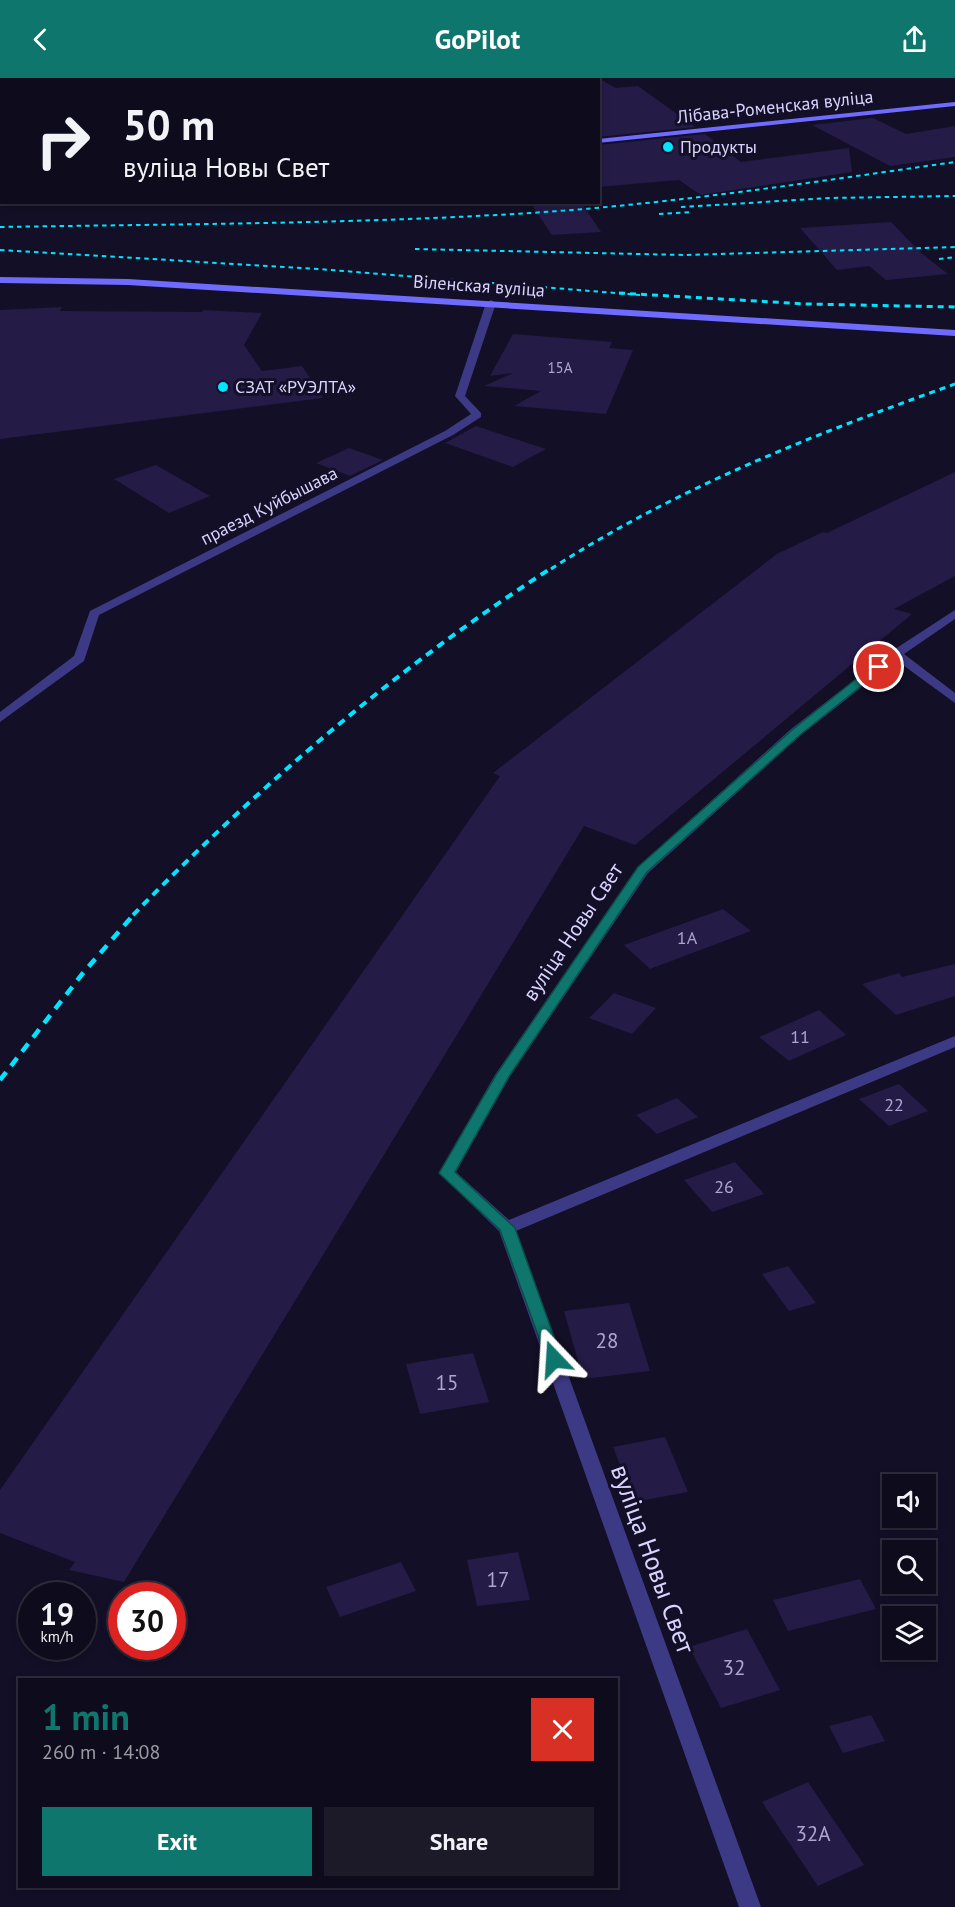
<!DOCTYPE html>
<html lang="en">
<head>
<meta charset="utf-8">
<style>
  body { margin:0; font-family:"PT Sans",sans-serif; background:#1c1929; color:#f1f3f6; height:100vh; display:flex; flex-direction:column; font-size:22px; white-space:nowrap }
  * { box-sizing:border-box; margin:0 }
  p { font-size:20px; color:#9b9ba3 }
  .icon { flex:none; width:33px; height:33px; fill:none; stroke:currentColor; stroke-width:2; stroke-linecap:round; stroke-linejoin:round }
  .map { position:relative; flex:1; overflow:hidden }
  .sheet { position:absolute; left:18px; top:1600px; width:600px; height:210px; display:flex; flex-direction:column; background:#0e0b1c; border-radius:0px; box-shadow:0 3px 9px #0003,0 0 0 2px #2e2b3b }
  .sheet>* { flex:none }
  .top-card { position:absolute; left:0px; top:0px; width:600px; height:126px; box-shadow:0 3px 9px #0003,0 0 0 2px #2e2b3b; background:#0e0b1c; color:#f1f3f6; overflow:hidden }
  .tools { position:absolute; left:882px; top:1396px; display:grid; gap:12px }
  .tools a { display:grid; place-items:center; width:54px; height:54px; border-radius:0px; background:#0e0b1c; box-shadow:0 3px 9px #0003,0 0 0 2px #2e2b3b; font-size:30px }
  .speed { position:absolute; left:18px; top:1504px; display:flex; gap:12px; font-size:30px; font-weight:700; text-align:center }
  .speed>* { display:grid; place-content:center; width:78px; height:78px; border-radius:50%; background:#0e0b1c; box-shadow:0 3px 9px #0003,0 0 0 2px #2e2b3b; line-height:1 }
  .speed small { font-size:15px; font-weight:400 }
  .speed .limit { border:9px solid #d22; background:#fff; color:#111 }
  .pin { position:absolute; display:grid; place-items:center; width:51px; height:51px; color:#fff; margin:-26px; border:3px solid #fff; border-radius:50%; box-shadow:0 2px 6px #0007 }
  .me { position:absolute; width:66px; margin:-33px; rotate:340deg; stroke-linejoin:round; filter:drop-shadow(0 0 4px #0008) }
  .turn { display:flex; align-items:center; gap:21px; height:126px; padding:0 24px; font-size:27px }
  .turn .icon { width:78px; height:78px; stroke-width:2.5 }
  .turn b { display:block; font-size:42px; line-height:51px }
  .round { display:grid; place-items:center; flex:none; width:63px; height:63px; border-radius:0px; background:#1c1929 }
  .summary { display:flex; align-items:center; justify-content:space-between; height:102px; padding:0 24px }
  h1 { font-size:36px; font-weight:600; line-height:45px; color:#0f766e }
  .action { display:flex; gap:12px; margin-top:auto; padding:12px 24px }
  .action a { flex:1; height:69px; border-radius:0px; background:#0f766e; color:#fff; font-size:24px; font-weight:600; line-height:69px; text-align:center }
  .action a+a { background:#1c1929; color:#f1f3f6 }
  header { display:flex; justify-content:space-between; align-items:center; height:78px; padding:0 24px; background:#0f766e; color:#fff; font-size:27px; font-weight:600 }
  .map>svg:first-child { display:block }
</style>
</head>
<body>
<header><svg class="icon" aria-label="back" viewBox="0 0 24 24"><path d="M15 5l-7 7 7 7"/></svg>GoPilot<svg class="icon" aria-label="share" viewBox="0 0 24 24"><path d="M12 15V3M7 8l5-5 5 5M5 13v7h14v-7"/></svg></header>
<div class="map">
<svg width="955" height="1829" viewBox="0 0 955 1829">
  <rect width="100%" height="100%" fill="#130f26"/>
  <!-- building -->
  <path fill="#241b47" d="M598,0L616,10L638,8L695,49L598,59Z
    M873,40L906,56L955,48V79L890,88L812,47Z
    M705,56L741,84L849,70L852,94L701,117L679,102L598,109V67Z
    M530,124H581L601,154L552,157Z
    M891,144L921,175L948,196L886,202L869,188L837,192L800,150Z
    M62,229L60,233L202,234L204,232L262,235L244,267L262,293L302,288L323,320L0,361V232Z
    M513,256L612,264L609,270L633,272L606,336L514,328L541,313L484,308L513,295L490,298Z
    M476,348L546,371L513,389L445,365Z
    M349,370L383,382L350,398L316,385Z
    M156,387L210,418L169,435L114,401Z
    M955,394V498L894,531L912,536L635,767L584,748L124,1504L69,1492L75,1484L0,1455V1412L500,698L493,695L777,476L823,454L827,455Z
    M723,831L751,853L650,891L624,867Z
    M955,886V918L896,937L862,906L899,895L902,899Z
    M614,915L656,930L632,956L589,940Z
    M819,932L846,957L789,983L759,959Z
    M899,1006L928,1033L889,1048L859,1021Z
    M677,1020L698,1039L657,1056L636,1037Z
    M735,1084L764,1116L712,1134L684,1102Z
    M788,1188L816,1225L789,1233L762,1196Z
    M629,1225L650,1293L583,1301L564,1233Z
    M473,1275L489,1324L420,1336L406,1286Z
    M665,1359L688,1414L635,1424L613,1369Z
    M518,1474L530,1522L477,1528L467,1482Z
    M401,1484L416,1513L340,1539L326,1509Z
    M860,1501L876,1531L788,1553L773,1522Z
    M747,1551L780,1612L721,1630L689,1569Z
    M871,1637L885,1663L843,1675L829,1648Z
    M808,1704L864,1787L818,1808L762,1724Z"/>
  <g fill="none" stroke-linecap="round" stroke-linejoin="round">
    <!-- street -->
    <path fill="#3d3a85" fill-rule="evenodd" d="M118,0H128L117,2Z
      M183,0L197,2H185Z
      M246,0H256L245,2Z
      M491,222L496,225L465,318L481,335V339L453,357L99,537L84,583L0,644V634L74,578L90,533L445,353L471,336L455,318L486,225Z
      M955,532V541L904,576L955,615V625L896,582L801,657L648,795L510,998L456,1094L509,1142L955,958V969L516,1153L761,1829H739L499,1153L439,1095L495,997L638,789L791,651L892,573Z"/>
    <!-- secondary -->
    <path fill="#6f6bff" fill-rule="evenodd" d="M955,24V28L598,65V61Z
      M0,113H2V117H0Z
      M0,199L128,201L955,252V258L128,207L0,205Z"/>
    <!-- primary -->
    <path fill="#c25bff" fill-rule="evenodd" d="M45,0H55L43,2Z
      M67,0H78L65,2Z
      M217,0H225V2H217Z
      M240,0H248L240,2Z
      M0,12H2L0,17Z
      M0,102H2V106H0Z"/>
    <!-- rail-far3 -->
    <path stroke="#00e5ff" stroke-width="2" stroke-dasharray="4.5 4" stroke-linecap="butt" d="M681,129L830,120L955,118
      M659,136L692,134
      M0,149C177,146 353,146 530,135C672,126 813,104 955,84
      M415,171L685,177L955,169
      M0,172L319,191L640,217
      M939,181L955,179"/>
    <!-- rail-far2 -->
    <path stroke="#00e5ff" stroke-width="3" stroke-dasharray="6 5" stroke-linecap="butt" d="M619,215L807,226L955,229
      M551,491C676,410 815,356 955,306"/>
    <!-- rail-far1 -->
    <path stroke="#00e5ff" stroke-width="4" stroke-dasharray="8 6" stroke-linecap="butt" d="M133,837C261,706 399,588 553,489"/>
    <!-- rail -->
    <path stroke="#00e5ff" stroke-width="4.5" stroke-dasharray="10 8" stroke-linecap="butt" d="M0,1002L83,895L135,835"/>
  </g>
  <!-- route -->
  <path fill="#0f766e" stroke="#0a4d48" stroke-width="1.5" d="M875,586L885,589L800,657L647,794L510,997L455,1094L515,1150L562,1281L554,1287L548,1285L500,1152L439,1095L496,997L638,789L792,652Z"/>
  <!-- markers -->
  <g fill="#00e5ff" stroke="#130f26" stroke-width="2">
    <circle cx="668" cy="69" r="6"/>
    <circle cx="223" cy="309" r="6"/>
  </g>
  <g text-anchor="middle" stroke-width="6" stroke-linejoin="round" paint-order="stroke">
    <!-- far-number labels -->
    <g font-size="15" fill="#aca6d1">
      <text x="560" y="295">15А</text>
    </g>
    <!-- far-street labels -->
    <g font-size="18" fill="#d9d4ff" stroke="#130f26">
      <text transform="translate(775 29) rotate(-6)" y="6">Лібава-Роменская вуліца</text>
      <text transform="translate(479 208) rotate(4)" y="6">Віленская вуліца</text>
      <text transform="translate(269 428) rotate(-27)" y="6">праезд Куйбышава</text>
    </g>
    <!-- far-poi labels -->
    <g font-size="18" fill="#d9d4ff" stroke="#130f26" text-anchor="start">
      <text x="680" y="75">Продукты</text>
      <text x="235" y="315">СЗАТ «РУЭЛТА»</text>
    </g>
    <!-- number labels -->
    <g font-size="18" fill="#aca6d1">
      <text x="687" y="866">1А</text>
      <text x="800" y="965">11</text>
      <text x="894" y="1033">22</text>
      <text x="724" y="1115">26</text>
    </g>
    <!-- street labels -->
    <g font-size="21" fill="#d9d4ff" stroke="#130f26">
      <text transform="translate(573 854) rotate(-56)" y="7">вуліца Новы Свет</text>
    </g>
    <!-- near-number labels -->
    <g font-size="21" fill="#aca6d1">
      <text x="607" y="1270">28</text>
      <text x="447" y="1312">15</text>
      <text x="498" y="1509">17</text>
      <text x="734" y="1597">32</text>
      <text x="813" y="1763">32А</text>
    </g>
    <!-- near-street labels -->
    <g font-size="26" fill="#d9d4ff" stroke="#130f26">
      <text transform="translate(653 1481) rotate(70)" y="9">вуліца Новы Свет</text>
    </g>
  </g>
</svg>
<div class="tools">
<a><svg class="icon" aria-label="sound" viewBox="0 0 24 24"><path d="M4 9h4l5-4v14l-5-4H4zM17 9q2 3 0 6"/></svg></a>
<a><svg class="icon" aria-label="search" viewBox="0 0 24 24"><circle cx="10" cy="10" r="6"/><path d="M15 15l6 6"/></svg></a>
<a><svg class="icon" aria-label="layers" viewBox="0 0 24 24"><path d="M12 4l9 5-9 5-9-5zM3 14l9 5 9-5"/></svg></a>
</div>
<div class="speed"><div>19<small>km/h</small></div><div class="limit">30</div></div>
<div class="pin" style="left:879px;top:589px;background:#d93025"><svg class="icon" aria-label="arrive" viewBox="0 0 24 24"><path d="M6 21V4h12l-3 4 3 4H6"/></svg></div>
<svg class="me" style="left:554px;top:1281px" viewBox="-20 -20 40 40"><path d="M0-17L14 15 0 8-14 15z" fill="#0f766e" stroke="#fff" stroke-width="4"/></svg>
<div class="top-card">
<div class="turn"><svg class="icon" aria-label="right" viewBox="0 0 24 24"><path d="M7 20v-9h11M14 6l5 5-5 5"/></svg><div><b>50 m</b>вуліца Новы Свет</div></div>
</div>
<section class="sheet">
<div class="summary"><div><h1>1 min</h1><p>260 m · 14:08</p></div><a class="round" style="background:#d93025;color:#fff"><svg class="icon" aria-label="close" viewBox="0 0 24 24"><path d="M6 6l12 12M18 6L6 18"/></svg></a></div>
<div class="action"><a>Exit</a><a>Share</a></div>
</section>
</div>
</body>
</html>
